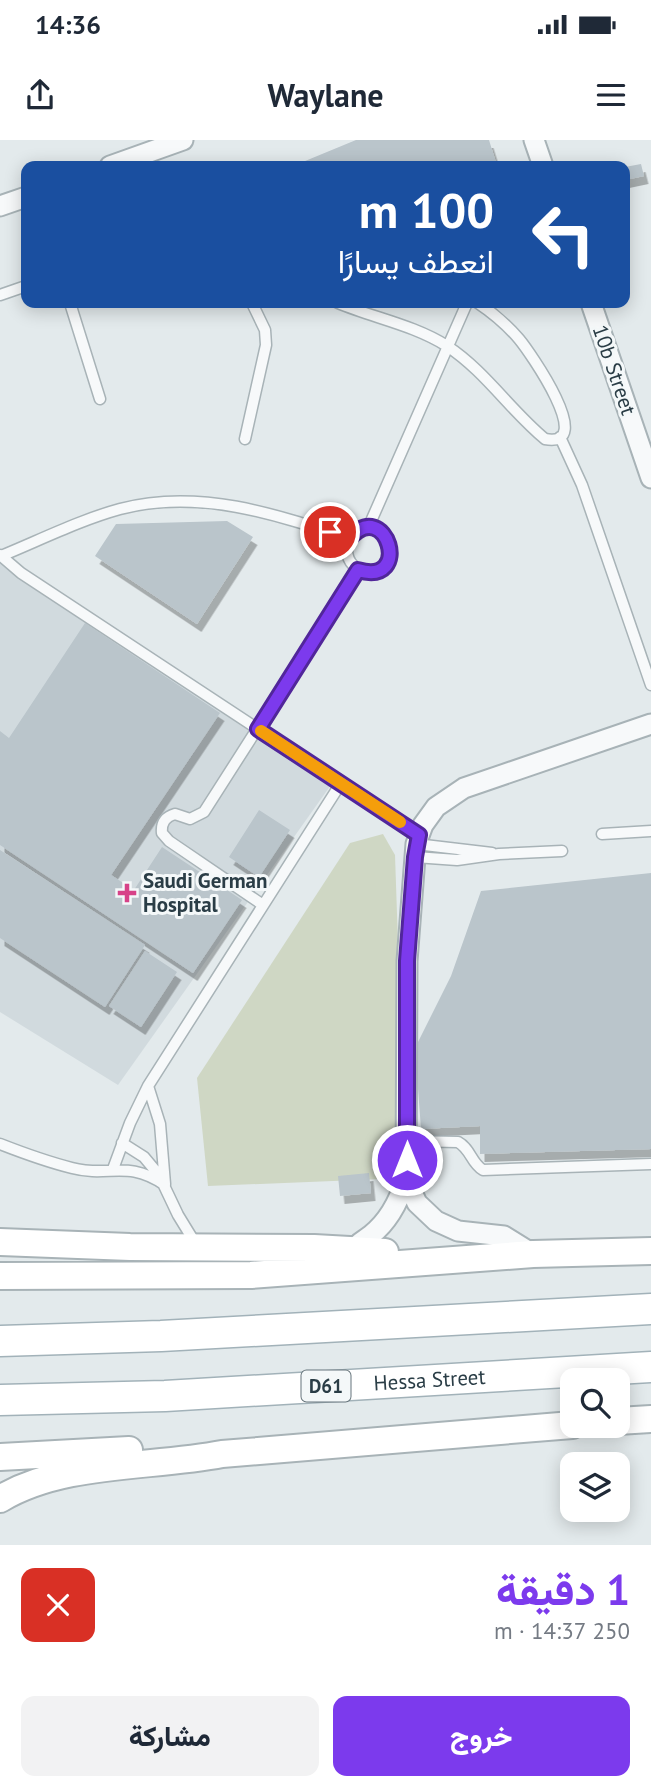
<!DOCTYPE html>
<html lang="ar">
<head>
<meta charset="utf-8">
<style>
  body { margin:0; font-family:"PT Sans",Vazirmatn,sans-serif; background:#f2f2f3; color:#1f2937; direction:rtl; height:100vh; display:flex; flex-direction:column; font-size:26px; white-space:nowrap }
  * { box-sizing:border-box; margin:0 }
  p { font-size:23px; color:#747a83 }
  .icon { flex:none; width:38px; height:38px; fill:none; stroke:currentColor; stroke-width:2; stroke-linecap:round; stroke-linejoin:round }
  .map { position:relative; height:1405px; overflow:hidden; direction:ltr }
  .details { display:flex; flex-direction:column; background:#fff; flex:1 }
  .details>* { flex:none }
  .top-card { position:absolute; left:21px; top:21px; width:609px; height:147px; border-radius:14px; box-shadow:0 4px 18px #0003; direction:rtl; background:#1a4fa0; color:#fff; overflow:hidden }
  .buttons { position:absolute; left:560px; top:1228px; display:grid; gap:14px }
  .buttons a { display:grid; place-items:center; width:70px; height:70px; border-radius:14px; background:#fff; box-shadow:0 4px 18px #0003; font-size:35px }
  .pin { position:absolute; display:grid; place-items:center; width:60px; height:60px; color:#fff; margin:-30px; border:4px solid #fff; border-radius:50%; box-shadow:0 2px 7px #0007 }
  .me { position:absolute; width:77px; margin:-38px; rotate:0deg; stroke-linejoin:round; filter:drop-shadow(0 0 5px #0008) }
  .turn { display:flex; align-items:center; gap:24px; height:147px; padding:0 21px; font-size:32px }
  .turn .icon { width:91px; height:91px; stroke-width:2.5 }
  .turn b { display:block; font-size:49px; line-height:60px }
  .round { display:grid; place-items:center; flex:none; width:74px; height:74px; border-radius:14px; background:#f2f2f3 }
  .head { display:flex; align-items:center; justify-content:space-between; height:119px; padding:0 21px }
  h1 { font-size:42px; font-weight:800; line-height:52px; color:#7c3aed }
  .button { display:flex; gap:14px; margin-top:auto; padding:14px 21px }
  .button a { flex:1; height:80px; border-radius:14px; background:#7c3aed; color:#fff; font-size:28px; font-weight:800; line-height:80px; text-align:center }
  .button a+a { background:#f2f2f3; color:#1f2937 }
  .status { display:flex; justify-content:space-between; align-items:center; height:49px; padding:0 35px; background:#fff; direction:ltr }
  .status svg { height:19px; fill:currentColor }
  header { display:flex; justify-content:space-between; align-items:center; height:91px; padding:0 21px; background:#fff; font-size:32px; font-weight:800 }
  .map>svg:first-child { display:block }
</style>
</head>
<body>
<div class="status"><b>14:36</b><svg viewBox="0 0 49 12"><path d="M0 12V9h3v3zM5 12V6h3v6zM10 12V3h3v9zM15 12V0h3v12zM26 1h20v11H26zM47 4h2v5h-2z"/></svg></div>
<header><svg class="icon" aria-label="menu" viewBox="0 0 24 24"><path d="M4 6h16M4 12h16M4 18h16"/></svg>Waylane<svg class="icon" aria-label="share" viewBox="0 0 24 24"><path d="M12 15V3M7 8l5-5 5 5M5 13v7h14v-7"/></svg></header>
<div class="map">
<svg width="651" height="1405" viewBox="0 0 651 1405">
  <defs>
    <filter id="shadow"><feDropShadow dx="4.5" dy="8" stdDeviation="0" flood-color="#0004"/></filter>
  </defs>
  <rect width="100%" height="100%" fill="#e3eaec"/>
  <!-- built -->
  <path fill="#d1dade" d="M0,415L338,635L118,945L0,872Z"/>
  <!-- green -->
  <path fill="#cfd7c4" d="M383,694L395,715L406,1038L208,1046L197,938L350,703Z"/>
  <!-- building -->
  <path fill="#bac5cb" filter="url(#shadow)" d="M356,0H489L497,26H293Z
    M641,24L644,36L625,40V27Z
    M227,381L253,397L197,484L95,416L116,384Z
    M85,483L220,573L111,735L134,750L162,707L242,760L193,833L0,705V591L9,598Z
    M259,670L290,690L259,737L229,717Z
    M0,710L145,805L105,867L0,798Z
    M651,733V1009L480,1014V986L421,989L415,908L451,836L481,751Z
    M145,811L177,832L141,887L109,866Z
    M369,1033L371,1053L340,1056L338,1036Z"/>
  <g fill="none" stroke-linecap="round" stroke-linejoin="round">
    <!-- lane casing -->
    <g stroke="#a8b3b7" stroke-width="13">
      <path id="lane" d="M0,155L26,146
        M70,163L100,259
        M338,163C374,178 414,185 447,206C485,231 510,270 545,299C598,309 529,211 519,199C507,185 493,173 478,163
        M560,297L582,345L651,545
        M245,299L266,205L265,190L252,163
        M347 410a22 22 0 1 1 44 0a22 22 0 1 1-44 0Z
        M368,388L467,163
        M0,415L21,433L419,695
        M1,416C40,400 80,380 120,369C198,348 276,374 349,399
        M602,694L651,691
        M416,704L492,713
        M415,717L457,720L499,714L562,711
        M263,765L169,701L162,693C161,683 165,677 175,674L190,679L204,672L358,431
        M148,946L160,984L165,1044
        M407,1001L458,1002C471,1009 471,1023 483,1030L651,1024
        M122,1003L144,1017L159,1035L178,1075L197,1106
        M0,1004C23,1013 48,1022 72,1028C110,1038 126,1019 165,1045
        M113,1029L130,983L148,946L341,643"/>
    </g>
    <!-- street casing -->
    <g stroke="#a8b3b7" stroke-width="23">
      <path id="street" d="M534,0L543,26
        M110,26L183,0
        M0,66L26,57
        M591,163L651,338
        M406,1039L417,1063L436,1081L458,1091L504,1096L533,1114
        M354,1110C358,1102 364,1101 371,1095C389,1081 399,1061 406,1039L407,821L416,704L423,685L436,667L464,648L651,584"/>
    </g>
    <!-- secondary casing -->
    <g stroke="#a8b3b7" stroke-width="30">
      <path id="secondary" d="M0,1102L130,1107L314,1108L385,1112
        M0,1136L251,1135L533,1114L651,1111
        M618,1281L651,1279
        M0,1317L129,1310
        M0,1359C63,1321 150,1328 222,1314L572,1285"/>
    </g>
    <!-- primary casing -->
    <g stroke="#a2b2b9" stroke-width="33">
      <g id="primary">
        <path d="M0,1201L161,1196L651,1169"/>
        <path id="s1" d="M0,1260L165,1256L651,1227"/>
      </g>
    </g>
    <!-- lane -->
    <use href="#lane" stroke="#f7f9fa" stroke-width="10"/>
    <!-- street -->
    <use href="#street" stroke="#f7f9fa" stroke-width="19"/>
    <!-- secondary -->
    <use href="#secondary" stroke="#fff" stroke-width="26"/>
    <!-- primary -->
    <use href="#primary" stroke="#fff" stroke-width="30"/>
  </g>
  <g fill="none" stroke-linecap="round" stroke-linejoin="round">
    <!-- route casing -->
    <g stroke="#51269a" stroke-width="18">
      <path id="route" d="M330,392L349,399C386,355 414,447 358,430L258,589L419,695L415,717L407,821V1020"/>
    </g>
    <!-- route -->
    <use href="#route" stroke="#7c3aed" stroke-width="12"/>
    <!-- slow -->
    <path stroke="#f59e0b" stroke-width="12" d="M261,591L400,682"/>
  </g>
  <!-- markers -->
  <path fill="#d74288" stroke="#f4f8f9" stroke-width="2.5" d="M123.5 742.5h7v7h7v7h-7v7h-7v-7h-7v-7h7z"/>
  <g text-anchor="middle" stroke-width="6" stroke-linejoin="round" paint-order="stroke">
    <!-- shield labels -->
    <rect fill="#f4f8f9" stroke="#67757c" stroke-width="2" x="301.5" y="1230.5" width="49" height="31" rx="5"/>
    <g font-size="19" font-weight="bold" fill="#2a3d46">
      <text x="326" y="1253">D61</text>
    </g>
    <!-- street labels -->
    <g font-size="21" fill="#2a3d46" stroke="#f4f8f9">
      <text transform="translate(614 230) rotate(71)" y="7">10b Street</text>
      <text dy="7" stroke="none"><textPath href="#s1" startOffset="430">Hessa Street</textPath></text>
    </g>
    <!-- poi labels -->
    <g font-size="21" font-weight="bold" fill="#2a3d46" stroke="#f4f8f9" text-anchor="start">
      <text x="143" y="748">Saudi German<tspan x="143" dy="24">Hospital</tspan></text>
    </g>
  </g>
</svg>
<div class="buttons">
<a><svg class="icon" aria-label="search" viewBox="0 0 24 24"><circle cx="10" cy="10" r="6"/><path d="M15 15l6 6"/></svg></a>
<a><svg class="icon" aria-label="layers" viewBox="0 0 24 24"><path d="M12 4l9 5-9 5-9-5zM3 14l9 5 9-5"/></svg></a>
</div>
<div class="pin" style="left:330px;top:392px;background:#d93025"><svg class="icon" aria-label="arrive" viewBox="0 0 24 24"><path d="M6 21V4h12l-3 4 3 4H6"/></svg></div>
<svg class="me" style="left:407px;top:1020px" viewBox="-20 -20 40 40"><circle r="17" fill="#7c3aed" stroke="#fff" stroke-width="3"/><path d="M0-11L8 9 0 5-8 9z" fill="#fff"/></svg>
<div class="top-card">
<div class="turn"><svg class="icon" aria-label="left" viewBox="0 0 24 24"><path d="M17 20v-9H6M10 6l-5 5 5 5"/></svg><div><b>100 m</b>انعطف يسارًا</div></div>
</div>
</div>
<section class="details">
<div class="head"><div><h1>1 دقيقة</h1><p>250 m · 14:37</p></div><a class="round" style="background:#d93025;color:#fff"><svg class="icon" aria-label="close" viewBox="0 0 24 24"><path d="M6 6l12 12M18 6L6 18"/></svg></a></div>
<div class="button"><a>خروج</a><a>مشاركة</a></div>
</section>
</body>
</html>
